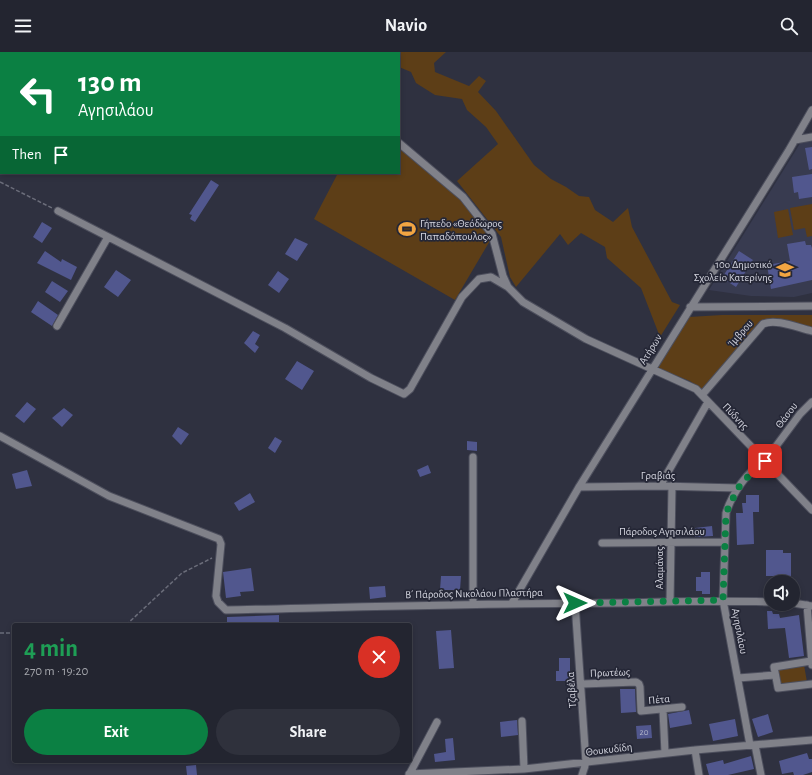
<!DOCTYPE html>
<html lang="en">
<head>
<meta charset="utf-8">
<style>
  body { margin:0; font-family:"Alegreya Sans",sans-serif; background:#2f313c; color:#f1f3f6; height:100vh; display:flex; flex-direction:column; font-size:15px; white-space:nowrap }
  * { box-sizing:border-box; margin:0 }
  p { font-size:13px; color:#a3a5ab }
  .icon { flex:none; width:22px; height:22px; fill:none; stroke:currentColor; stroke-width:2; stroke-linecap:round; stroke-linejoin:round }
  .map { position:relative; flex:1; overflow:hidden }
  .details { position:absolute; left:12px; top:571px; width:400px; height:140px; display:flex; flex-direction:column; background:#232530; border-radius:4px; box-shadow:0 2px 6px #0003,0 0 0 1px #40424c }
  .details>* { flex:none }
  .guide { position:absolute; left:0px; top:0px; width:400px; height:122px; box-shadow:0 2px 6px #0003,0 0 0 1px #40424c; background:#0b8043; color:#fff; overflow:hidden }
  .buttons { position:absolute; left:764px; top:523px; display:grid; gap:8px }
  .buttons a { display:grid; place-items:center; width:36px; height:36px; border-radius:50%; background:#232530; box-shadow:0 2px 6px #0003,0 0 0 1px #40424c; font-size:20px }
  .pin { position:absolute; display:grid; place-items:center; width:34px; height:34px; color:#fff; margin:-17px; border-radius:8px; box-shadow:0 2px 6px #0006 }
  .me { position:absolute; width:44px; margin:-22px; rotate:90deg; stroke-linejoin:round; filter:drop-shadow(0 0 3px #0008) }
  .turn { display:flex; align-items:center; gap:14px; height:84px; padding:0 12px; font-size:18px }
  .turn .icon { width:52px; height:52px; stroke-width:2.5 }
  .turn b { display:block; font-size:28px; line-height:34px }
  .then { display:flex; align-items:center; height:38px; padding:0 12px; background:#0003; gap:8px; font-size:15px }
  .round { display:grid; place-items:center; flex:none; width:42px; height:42px; border-radius:21px; background:#2f313c }
  .summary { display:flex; align-items:center; justify-content:space-between; height:68px; padding:0 12px }
  h1 { font-size:24px; font-weight:600; line-height:30px; color:#1e9e55 }
  .action { display:flex; gap:8px; margin-top:auto; padding:8px 12px }
  .action a { flex:1; height:46px; border-radius:24px; background:#0b8043; color:#fff; font-size:16px; font-weight:600; line-height:46px; text-align:center }
  .action a+a { background:#2f313c; color:#f1f3f6 }
  header { display:flex; justify-content:space-between; align-items:center; height:52px; padding:0 12px; background:#232530; font-size:18px; font-weight:600 }
  .map>svg:first-child { display:block }
</style>
</head>
<body>
<header><svg class="icon" aria-label="menu" viewBox="0 0 24 24"><path d="M4 6h16M4 12h16M4 18h16"/></svg>Navio<svg class="icon" aria-label="search" viewBox="0 0 24 24"><circle cx="10" cy="10" r="6"/><path d="M15 15l6 6"/></svg></header>
<div class="map">
<svg width="812" height="723" viewBox="0 0 812 723">
  <rect width="100%" height="100%" fill="#2f3140"/>
  <!-- built -->
  <path fill="#383b50" d="M812,88V241L794,245L751,244L709,238L801,90Z"/>
  <!-- green -->
  <path fill="#5d3e17" d="M354,0H446L434,11L435,20L469,34L479,24L486,29L478,40L496,59L534,113L551,127L566,135L579,144L589,145L595,158L613,170L628,156L632,175L672,250L680,253L660,285L641,236L607,206L605,195L581,181L568,193L560,182L516,235L510,225L501,185L457,129L498,92L486,75L467,58L462,47L435,43L416,31L411,20L399,15V1Z
    M399,95L461,146L491,187L455,248L314,167L338,121H399Z
    M812,152V184L807,185L805,176L794,178L790,156Z
    M788,157L793,183L778,186L774,160Z
    M722,263H812V279L765,269L759,270L703,339L690,329L659,317L658,313L689,265Z
    M804,613L807,630L775,635L773,618Z"/>
  <!-- building -->
  <path fill="#51578e" d="M812,95V117L809,118L805,96Z
    M812,122V145L799,147L798,140L794,141L792,125Z
    M211,128L219,133L195,170L190,167L192,163L189,162Z
    M42,170L52,176L42,191L33,185Z
    M295,186L308,192L297,209L285,202Z
    M805,189L806,193H811L812,196V228L771,237L767,213L790,209L787,192Z
    M45,199L61,210L62,207L77,215L71,228L37,211Z
    M739,199L753,208L736,235L722,226Z
    M116,218L131,228L118,245L104,235Z
    M278,219L289,227L279,241L268,233Z
    M52,229L68,239L60,250L45,240Z
    M38,249L58,263L52,274L31,260Z
    M253,279L260,283L255,292L259,295L255,301L244,291Z
    M297,309L314,319L302,338L285,327Z
    M27,350L36,357L24,371L15,364Z
    M64,356L73,363L62,375L52,366Z
    M178,375L189,382L181,393L172,384Z
    M275,385L282,389L275,401L268,396Z
    M467,389L477,390V399L467,398Z
    M428,413L431,421L420,425L417,418Z
    M27,418L32,434L16,437L12,422Z
    M250,441L255,450L239,459L234,451Z
    M746,443H759V460H753L754,492L737,493L736,461H743L742,451H746Z
    M712,474L713,484L695,485V476Z
    M766,498H783V501H791V524H766Z
    M251,516L254,539L240,540L241,544L226,546L223,520Z
    M701,520H710V542H702V539H696V525H701Z
    M441,524H461L460,538H440Z
    M385,534L386,545L370,547L369,535Z
    M767,559H772L773,562H779L780,566L799,563L804,604L789,606L785,576L768,577Z
    M279,563V573H227V565Z
    M451,578L454,616L439,617L436,579Z
    M559,606H570V629H556V619H559Z
    M620,637H635L636,660L621,661Z
    M689,658L692,672L670,676L668,662Z
    M768,662L773,680L758,685L752,667Z
    M735,667L738,684L713,689L709,672Z
    M517,668L518,683L501,685L500,670Z
    M651,673L652,686L637,687L636,674Z
    M453,686L455,708L435,710L434,702L446,700L445,687Z
    M807,701L809,707H812V720L803,723H794L793,720L782,722L779,709Z
    M751,704L754,717L728,723H709L706,712L723,708L724,712Z
    M196,713L197,723H187L186,714Z"/>
  <g fill="none" stroke-linecap="round" stroke-linejoin="round">
    <!-- minor casing -->
    <g stroke="#4d4f5d" stroke-width="9">
      <path id="minor" d="M238,0L240,1
        M0,2L2,0
        M795,88L812,85
        M399,91L463,145L492,182L503,224L508,235L523,250L586,287L696,337L812,458
        M58,159L285,276L371,326L404,342L410,337L462,245L479,227L491,225L508,235
        M690,255L812,254
        M57,274L108,185
        M702,343L763,272C776,266 798,276 812,279
        M0,384L109,444L219,487L221,492L216,544L218,550L226,558C358,555 490,551 623,551C672,550 721,548 771,550
        M660,434L708,350
        M579,435L660,434L738,436
        M602,491L723,490
        M670,550L672,434
        M512,551L579,435L789,98L812,58
        M575,551L586,711L582,723
        M793,551L812,554
        M473,552V405
        M807,553L812,613
        M811,609L774,615L778,636L812,632
        M738,626L775,623
        M582,632L636,630L639,632L640,635L641,659L682,655
        M663,658L665,701
        M522,669L524,717
        M750,693L723,548L726,461C732,442 747,419 765,409L800,362L812,350
        M755,693L761,723
        M695,698L699,723
        M409,722L524,717L695,698L812,688
        M409,723L437,670"/>
    </g>
    <!-- major casing -->
    <g stroke="#4d4f5d" stroke-width="11">
      <path id="major" d="M38,1L39,0
        M58,1L59,0
        M0,50L1,49
        M0,77L1,76"/>
    </g>
    <!-- path -->
    <path stroke="#6a6c79" stroke-width="1.5" stroke-dasharray="4 2" stroke-linecap="butt" d="M351,0L352,1
      M0,130L52,156
      M126,573L182,521L212,506
      M0,581H14"/>
    <!-- minor -->
    <use href="#minor" stroke="#808189" stroke-width="7"/>
    <!-- major -->
    <use href="#major" stroke="#cdd0e0" stroke-width="9"/>
  </g>
  <g fill="none" stroke-linecap="round" stroke-linejoin="round">
    <!-- route -->
    <path stroke="#0b8043" stroke-width="7" stroke-dasharray="0 12.6" d="M575,551L723,548L726,461L738,436L759,412L765,409"/>
  </g>
  <!-- icons -->
  <defs>
    <g id="stadium-bare" transform="scale(1.38)"><path d="M0-5a6.5 5 0 1 0 0 10a6.5 5 0 1 0 0-10ZM-3.5-1.8h7v3.6h-7Z" fill="#f2a542" stroke="#252736" stroke-width="2.5" paint-order="stroke"/></g>
    <g id="school-bare" transform="scale(1.38)"><path d="M0-5L7-2L0 1L-7-2ZM-4 1L0 2.5L4 1V4Q0 6-4 4Z" fill="#f2a542" stroke="#252736" stroke-width="2.5" paint-order="stroke"/></g>
  </defs>
  <g fill-rule="evenodd">
    <use href="#stadium-bare" x="407" y="177"/>
    <use href="#school-bare" x="785" y="218"/>
  </g>
  <g text-anchor="middle" stroke-width="3.5" stroke-linejoin="round" paint-order="stroke">
    <!-- number labels -->
    <g font-size="9" fill="#b3b6cb">
      <text x="644" y="683">20</text>
    </g>
    <!-- poi labels -->
    <g font-size="11" fill="#d4d5df" stroke="#252736" text-anchor="start">
      <text x="420" y="175">Γήπεδο «Θεόδωρος<tspan x="420" dy="13">Παπαδόπουλος»</tspan></text>
      <text x="772" y="216" text-anchor="end">10ο Δημοτικό<tspan x="772" dy="13">Σχολείο Κατερίνης</tspan></text>
    </g>
    <!-- street labels -->
    <g font-size="11" fill="#d4d5df" stroke="#252736">
      <text transform="translate(740 281) rotate(-49)" y="4">Ίμβρου</text>
      <text transform="translate(650 297) rotate(-58)" y="4">Ατήρων</text>
      <text transform="translate(786 363) rotate(-53)" y="4">Θάσου</text>
      <text transform="translate(736 364) rotate(46)" y="4">Πύδνης</text>
      <text x="658" y="427">Γραβιάς</text>
      <text x="662" y="483">Πάροδος Αγησιλάου</text>
      <text transform="translate(659 516) rotate(-90)" y="4">Αλαμάνας</text>
      <text transform="translate(474 541) rotate(-1)" y="4">Β΄ Πάροδος Νικολάου Πλαστήρα</text>
      <text transform="translate(740 579) rotate(79)" y="4">Αγησιλάου</text>
      <text transform="translate(610 620) rotate(-2)" y="4">Πρωτέως</text>
      <text transform="translate(571 638) rotate(-94)" y="4">Τζαβέλα</text>
      <text transform="translate(659 647) rotate(-5)" y="4">Πέτα</text>
      <text transform="translate(609 697) rotate(-7)" y="4">Θουκυδίδη</text>
    </g>
  </g>
</svg>
<div class="buttons">
<a><svg class="icon" aria-label="sound" viewBox="0 0 24 24"><path d="M4 9h4l5-4v14l-5-4H4zM17 9q2 3 0 6"/></svg></a>
</div>
<div class="pin" style="left:765px;top:409px;background:#d93025"><svg class="icon" aria-label="arrive" viewBox="0 0 24 24"><path d="M6 21V4h12l-3 4 3 4H6"/></svg></div>
<svg class="me" style="left:575px;top:551px" viewBox="-20 -20 40 40"><path d="M0-17L14 15 0 8-14 15z" fill="#0b8043" stroke="#fff" stroke-width="4"/></svg>
<div class="guide">
<div class="turn"><svg class="icon" aria-label="left" viewBox="0 0 24 24"><path d="M17 20v-9H6M10 6l-5 5 5 5"/></svg><div><b>130 m</b>Αγησιλάου</div></div>
<div class="then">Then<svg class="icon" aria-label="arrive" viewBox="0 0 24 24"><path d="M6 21V4h12l-3 4 3 4H6"/></svg></div>
</div>
<section class="details">
<div class="summary"><div><h1>4 min</h1><p>270 m · 19:20</p></div><a class="round" style="background:#d93025;color:#fff"><svg class="icon" aria-label="close" viewBox="0 0 24 24"><path d="M6 6l12 12M18 6L6 18"/></svg></a></div>
<div class="action"><a>Exit</a><a>Share</a></div>
</section>
</div>
</body>
</html>
